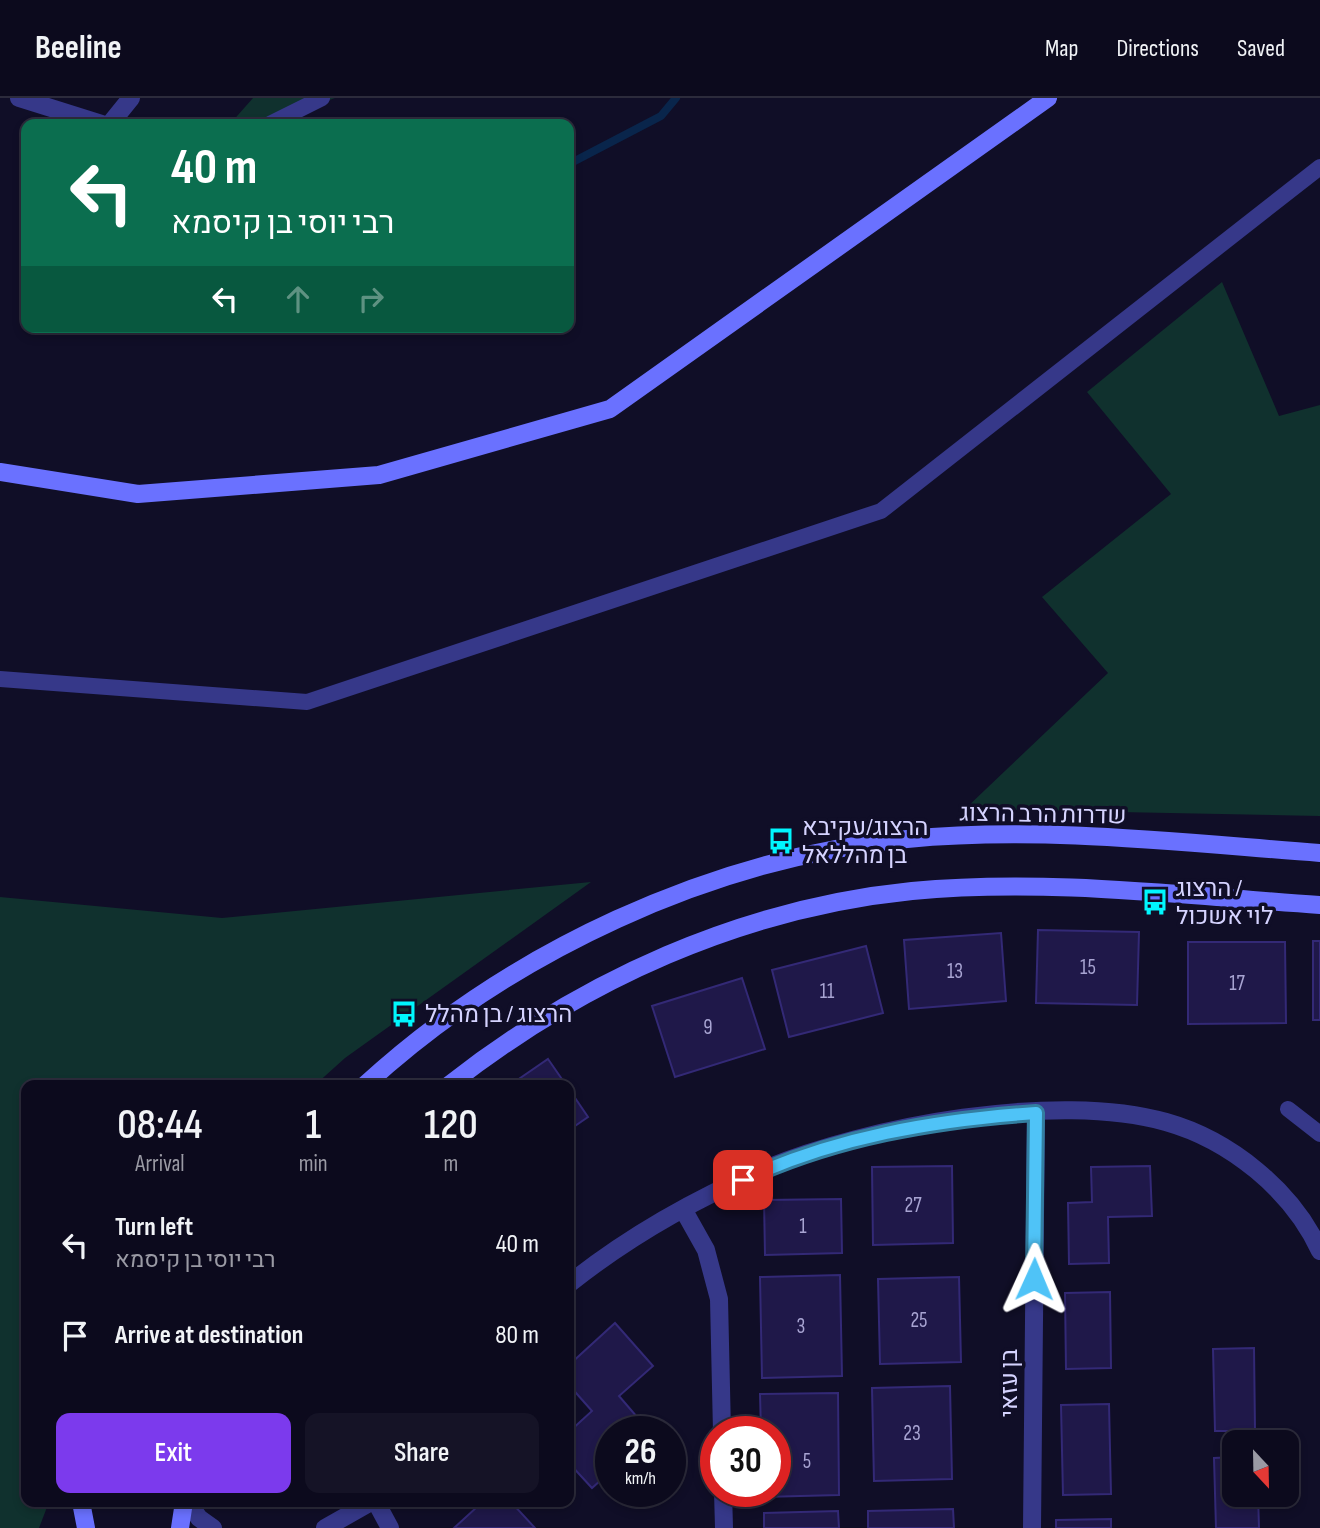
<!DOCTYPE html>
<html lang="en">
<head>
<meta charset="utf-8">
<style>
  body { margin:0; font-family:"Sofia Sans Condensed",Heebo,sans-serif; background:#151326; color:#f1f3f6; height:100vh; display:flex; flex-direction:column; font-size:26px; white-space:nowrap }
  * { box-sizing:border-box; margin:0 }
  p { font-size:23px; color:#9a9aa4 }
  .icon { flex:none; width:38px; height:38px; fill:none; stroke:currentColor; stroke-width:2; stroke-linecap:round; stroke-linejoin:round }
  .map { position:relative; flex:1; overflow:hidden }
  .drawer { position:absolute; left:21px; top:982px; width:553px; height:427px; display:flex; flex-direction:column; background:#0c0a1d; border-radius:14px; box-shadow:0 4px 10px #0003,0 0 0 2px #2c2b3b }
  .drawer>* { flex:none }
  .hud { position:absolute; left:21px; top:21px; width:553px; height:214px; border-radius:14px; box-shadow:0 4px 10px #0003,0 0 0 2px #2c2b3b; background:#0b6e4f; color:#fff; overflow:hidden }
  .needle { width:46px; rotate:158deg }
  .fabs { position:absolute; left:1222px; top:1332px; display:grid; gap:14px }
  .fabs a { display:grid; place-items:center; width:77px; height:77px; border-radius:14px; background:#0c0a1d; box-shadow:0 4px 10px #0003,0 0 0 2px #2c2b3b; font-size:35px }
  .speed { position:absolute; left:595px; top:1318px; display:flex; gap:14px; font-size:35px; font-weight:700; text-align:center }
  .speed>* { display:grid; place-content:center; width:91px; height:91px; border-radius:50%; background:#0c0a1d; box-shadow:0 4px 10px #0003,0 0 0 2px #2c2b3b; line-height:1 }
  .speed small { font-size:18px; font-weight:400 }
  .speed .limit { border:10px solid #d22; background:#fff; color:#111 }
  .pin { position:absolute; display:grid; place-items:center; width:60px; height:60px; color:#fff; margin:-30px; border-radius:14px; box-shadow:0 4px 10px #0006 }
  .me { position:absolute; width:77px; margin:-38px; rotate:1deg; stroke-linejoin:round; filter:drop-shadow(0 0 5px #0008) }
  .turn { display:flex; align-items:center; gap:24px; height:147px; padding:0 35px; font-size:32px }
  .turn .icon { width:91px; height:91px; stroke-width:2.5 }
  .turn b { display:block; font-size:49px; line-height:60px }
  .lanes { display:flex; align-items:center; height:66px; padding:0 35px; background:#0003; justify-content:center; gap:35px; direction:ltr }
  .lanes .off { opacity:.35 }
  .eta { display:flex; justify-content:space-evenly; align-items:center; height:119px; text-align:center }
  .eta b { font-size:42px; font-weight:600; line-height:49px }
  .action { display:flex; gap:14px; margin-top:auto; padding:14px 35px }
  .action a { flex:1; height:80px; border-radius:14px; background:#7c3aed; color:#fff; font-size:28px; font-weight:600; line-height:80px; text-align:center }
  .action a+a { background:#151326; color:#f1f3f6 }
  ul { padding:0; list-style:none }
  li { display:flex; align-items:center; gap:21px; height:91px; padding:0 35px }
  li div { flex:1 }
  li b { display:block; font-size:26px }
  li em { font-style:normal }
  header { display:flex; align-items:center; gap:42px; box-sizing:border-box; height:98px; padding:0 35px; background:#0c0a1d; border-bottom:2px solid #2c2b3b }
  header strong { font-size:33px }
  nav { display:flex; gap:38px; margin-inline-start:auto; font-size:24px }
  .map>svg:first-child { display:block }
</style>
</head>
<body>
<header>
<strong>Beeline</strong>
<nav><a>Map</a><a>Directions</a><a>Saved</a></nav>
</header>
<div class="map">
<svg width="1320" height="1430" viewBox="0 0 1320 1430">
  <rect width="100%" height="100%" fill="#100e27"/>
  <!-- green -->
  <path fill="#10312e" d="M253,0H335L263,26H230Z
    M1222,184L1279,318L1320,307V718L965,711L1108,575L1042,499L1171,396L1087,294Z
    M591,784L345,960L315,987H26V1404H49L39,1430H0V799L222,820Z"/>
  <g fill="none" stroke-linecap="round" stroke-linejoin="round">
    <!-- stream -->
    <path stroke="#09254b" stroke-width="8" d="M569,66L661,18L676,0"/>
  </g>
  <!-- building -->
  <path fill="#1f1849" stroke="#332976" stroke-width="2" d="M1038,832L1139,834L1137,907L1036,905Z
    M1001,835L1006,903L909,911L904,842Z
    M1313,843H1320V922H1313Z
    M1188,844H1285L1286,925L1188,926Z
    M866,848L883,915L789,939L772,872Z
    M742,880L765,951L675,979L652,908Z
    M548,961L566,987H510Z
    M569,991L588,1019L569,1032Z
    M952,1068L953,1145L873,1147L872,1069Z
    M1150,1068L1152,1118L1108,1119L1109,1165L1069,1166L1068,1105L1092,1104L1091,1069Z
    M841,1101L842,1155L765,1157L764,1102Z
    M840,1177L842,1278L762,1280L760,1179Z
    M959,1179L961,1264L880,1266L878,1181Z
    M1110,1194L1111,1270L1066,1271L1065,1195Z
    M615,1225L653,1268L619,1298L650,1334H611V1373L592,1390L569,1365V1334L592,1313L569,1287V1267Z
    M1254,1250L1255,1333H1215L1213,1251Z
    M950,1288L952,1381L874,1383L872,1290Z
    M838,1295L839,1397L762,1399V1393H775V1334H761L760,1296Z
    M1109,1306L1111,1396L1063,1397L1061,1307Z
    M1234,1359V1396H1258L1259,1430H1216L1214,1360Z
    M472,1404H511L535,1430H454L477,1409Z
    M953,1411L954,1430H868V1413Z
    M838,1413L839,1430H764V1415Z
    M1111,1421V1430H1056V1422Z"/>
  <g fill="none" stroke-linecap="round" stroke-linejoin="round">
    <!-- lane -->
    <path stroke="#363889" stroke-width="16" d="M270,26L322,0
      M0,581L307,604L881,413L1320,69
      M1288,1011L1320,1036"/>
    <!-- street -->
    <path stroke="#363889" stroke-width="18" d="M19,0L102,26
      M110,26L131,0
      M683,1111L706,1152L719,1201L722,1334
      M569,1186C628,1139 695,1101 765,1071C868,1028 1057,993 1166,1024C1230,1042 1292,1092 1320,1153
      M723,1393L724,1430
      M188,1404L199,1420L213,1430
      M376,1404L390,1430
      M325,1430L371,1404
      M1032,1430L1036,1015"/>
    <!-- secondary -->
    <path stroke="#6a71ff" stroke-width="18" d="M0,374L138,396L379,377L610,311L1048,0
      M365,987C510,854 711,760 907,741C1043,728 1184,745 1320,755
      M449,987C583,882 742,810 912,793C1047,780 1186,798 1320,807
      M81,1404L86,1430
      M180,1430L184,1404"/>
  </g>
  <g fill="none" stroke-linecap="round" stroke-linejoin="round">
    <!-- route casing -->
    <g stroke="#337fa1" stroke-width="18">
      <path id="route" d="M743,1082C835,1039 935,1022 1036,1015L1034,1181"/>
    </g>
    <!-- route -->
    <use href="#route" stroke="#4fc3f7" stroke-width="12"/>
  </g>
  <!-- icons -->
  <defs>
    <g id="bus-bare" transform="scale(2.1)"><path d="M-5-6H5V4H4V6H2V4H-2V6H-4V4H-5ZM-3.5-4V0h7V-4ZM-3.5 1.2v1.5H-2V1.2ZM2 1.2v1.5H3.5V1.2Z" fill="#00f6fe" stroke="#100e27" stroke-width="2.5" paint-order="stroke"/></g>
  </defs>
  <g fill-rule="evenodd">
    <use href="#bus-bare" x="781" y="743"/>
    <use href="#bus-bare" x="1155" y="804"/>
    <use href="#bus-bare" x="404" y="916"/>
  </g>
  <g text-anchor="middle" stroke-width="7" stroke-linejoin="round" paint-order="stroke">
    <!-- number labels -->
    <g font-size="21" fill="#a8a4d2">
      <text x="1088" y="876">15</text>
      <text x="955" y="880">13</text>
      <text x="1237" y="892">17</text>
      <text x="827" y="900">11</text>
      <text x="708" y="936">9</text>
      <text x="913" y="1114">27</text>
      <text x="803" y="1135">1</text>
      <text x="919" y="1229">25</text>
      <text x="801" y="1235">3</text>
      <text x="912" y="1342">23</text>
      <text x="807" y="1370">5</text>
    </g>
    <!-- street labels -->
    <g font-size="24" fill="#d5d3ff" stroke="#100e27">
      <text transform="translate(1043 716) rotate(1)" y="8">שדרות הרב הרצוג</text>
      <text transform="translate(1009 1285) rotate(-90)" y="8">בן עזאי</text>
    </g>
    <!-- poi labels -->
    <g font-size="24" fill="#d5d3ff" stroke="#100e27" text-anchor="start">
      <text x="802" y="737">הרצוג/עקיבא<tspan x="802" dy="28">בן מהללאל</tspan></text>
      <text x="1176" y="798">הרצוג /<tspan x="1176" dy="28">לוי אשכול</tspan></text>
      <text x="425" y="924">הרצוג / בן מהלל</text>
    </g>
  </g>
</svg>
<div class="fabs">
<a><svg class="needle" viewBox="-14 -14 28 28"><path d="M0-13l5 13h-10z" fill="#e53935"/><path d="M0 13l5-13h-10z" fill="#9a9aa4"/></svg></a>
</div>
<div class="speed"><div>26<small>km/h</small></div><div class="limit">30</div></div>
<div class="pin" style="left:743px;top:1082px;background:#d93025"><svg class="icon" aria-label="arrive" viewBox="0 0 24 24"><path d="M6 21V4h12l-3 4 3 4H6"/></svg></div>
<svg class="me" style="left:1034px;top:1181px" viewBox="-20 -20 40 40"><path d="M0-17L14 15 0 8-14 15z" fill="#4fc3f7" stroke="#fff" stroke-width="4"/></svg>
<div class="hud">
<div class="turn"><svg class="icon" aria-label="left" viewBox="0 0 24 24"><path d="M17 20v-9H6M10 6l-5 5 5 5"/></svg><div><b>40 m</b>רבי יוסי בן קיסמא</div></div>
<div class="lanes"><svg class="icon" aria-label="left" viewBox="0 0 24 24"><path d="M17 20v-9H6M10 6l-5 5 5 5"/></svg><svg class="icon off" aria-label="ahead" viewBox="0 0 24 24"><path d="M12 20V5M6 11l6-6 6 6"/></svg><svg class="icon off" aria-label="right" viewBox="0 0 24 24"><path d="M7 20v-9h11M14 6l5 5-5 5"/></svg></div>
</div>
<section class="drawer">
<div class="eta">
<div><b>08:44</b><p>Arrival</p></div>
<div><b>1</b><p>min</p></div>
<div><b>120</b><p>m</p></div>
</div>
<ul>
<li><svg class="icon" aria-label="left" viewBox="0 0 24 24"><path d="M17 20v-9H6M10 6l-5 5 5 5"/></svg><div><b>Turn left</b><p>רבי יוסי בן קיסמא</p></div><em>40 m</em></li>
<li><svg class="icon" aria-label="arrive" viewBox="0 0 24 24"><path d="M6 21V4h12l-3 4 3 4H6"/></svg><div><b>Arrive at destination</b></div><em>80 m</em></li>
</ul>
<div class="action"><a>Exit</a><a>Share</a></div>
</section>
</div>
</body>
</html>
